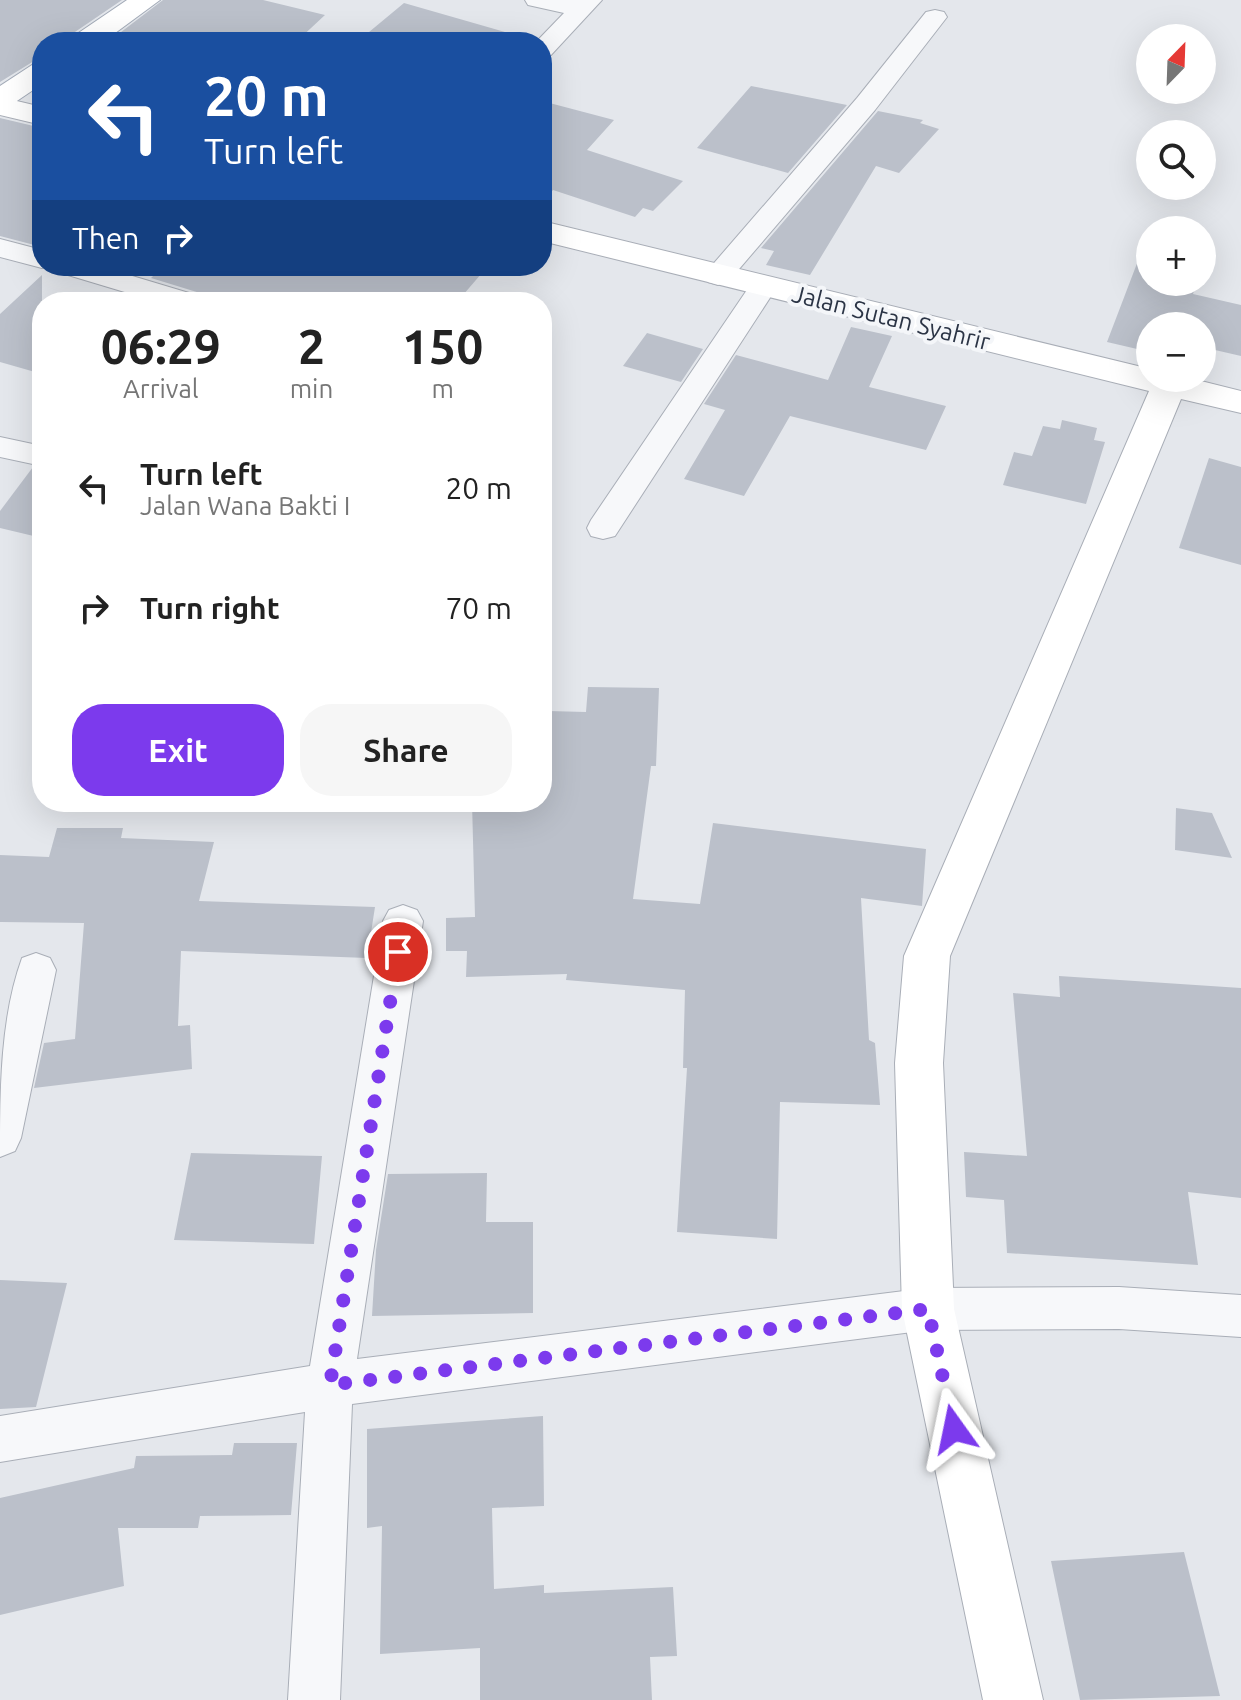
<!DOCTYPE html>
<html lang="en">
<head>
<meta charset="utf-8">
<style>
  body { margin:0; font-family:Ubuntu,sans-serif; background:#f6f6f6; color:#222; height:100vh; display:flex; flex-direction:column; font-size:30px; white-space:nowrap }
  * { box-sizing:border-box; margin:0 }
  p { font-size:26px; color:#767676 }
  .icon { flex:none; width:44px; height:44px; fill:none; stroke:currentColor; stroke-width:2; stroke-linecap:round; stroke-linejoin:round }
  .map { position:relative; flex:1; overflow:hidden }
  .drawer { position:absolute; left:32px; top:292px; width:520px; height:520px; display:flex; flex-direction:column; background:#fff; border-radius:32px; box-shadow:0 8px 32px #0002 }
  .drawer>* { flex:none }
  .hud { position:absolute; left:32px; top:32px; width:520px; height:244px; border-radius:32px; box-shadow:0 8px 32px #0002; background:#1a4fa0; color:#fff; overflow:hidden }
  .needle { width:52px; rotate:23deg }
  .controls { position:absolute; left:1136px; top:24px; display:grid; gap:16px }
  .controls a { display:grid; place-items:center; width:80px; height:80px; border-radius:50%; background:#fff; box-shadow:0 8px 32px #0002; font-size:40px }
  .pin { position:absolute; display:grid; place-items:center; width:68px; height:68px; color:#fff; margin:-34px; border:4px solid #fff; border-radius:50%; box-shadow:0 2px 8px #0007 }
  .me { position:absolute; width:88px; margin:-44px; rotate:348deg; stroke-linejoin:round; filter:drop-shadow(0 0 6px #0008) }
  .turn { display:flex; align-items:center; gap:28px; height:168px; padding:0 40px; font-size:36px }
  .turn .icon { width:104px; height:104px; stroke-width:2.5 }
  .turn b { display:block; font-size:56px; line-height:68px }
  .then { display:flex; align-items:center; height:76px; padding:0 40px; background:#0003; gap:16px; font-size:30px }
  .eta { display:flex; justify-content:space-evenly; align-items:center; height:136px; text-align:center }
  .eta b { font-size:48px; font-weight:700; line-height:56px }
  .button { display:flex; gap:16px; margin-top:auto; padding:16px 40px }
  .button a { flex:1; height:92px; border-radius:32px; background:#7c3aed; color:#fff; font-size:32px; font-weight:700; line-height:92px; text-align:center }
  .button a+a { background:#f6f6f6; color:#222 }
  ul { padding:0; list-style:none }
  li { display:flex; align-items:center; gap:24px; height:120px; padding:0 40px }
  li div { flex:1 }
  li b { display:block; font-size:30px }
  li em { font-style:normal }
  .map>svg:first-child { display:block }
</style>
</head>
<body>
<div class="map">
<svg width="1241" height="1700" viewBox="0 0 1241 1700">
  <rect width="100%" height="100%" fill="#e4e7ec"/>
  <!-- building -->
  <path fill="#bbc0ca" d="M0,0H122L72,34L67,42H42V56L0,82Z
    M163,0H263L325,15L296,42H108Z
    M404,3L505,32L503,42H357Z
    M751,86L787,93L847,105L788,173L697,148Z
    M542,101L614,120L587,150L683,181L653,211L643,208L635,217L553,190L542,203Z
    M878,111L923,120L920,123L939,129L899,173L876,166L810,275L766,265L774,251L761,248Z
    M0,118L42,128V247L0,236Z
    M1144,245L1150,247V282H1197L1193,294L1241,305V356L1202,347V326H1150V352L1107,342Z
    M163,266H488L457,302H207L200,293L151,278Z
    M42,275V374L0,362V314Z
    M851,327L892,336L869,387L946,406L926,450L790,416L744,496L684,479L725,410L704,404L736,355L828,380Z
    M647,333L703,349L681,382L623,366Z
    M1062,420L1097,428L1094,440L1105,442L1086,504L1003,485L1014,452L1032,456L1043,426L1060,429Z
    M1209,458L1241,467V565L1179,548Z
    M33,467L42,469V538L0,528V511Z
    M588,687L659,688L656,766H651L633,899L700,904L713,823L926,849L922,906L861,898L869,1040L875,1043L880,1105L780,1102L777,1239L677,1232L687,1068H683L685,990L566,980L567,974L466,977L467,951H446V918L475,917L472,802H542V744H545L548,711L586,712Z
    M1176,808L1212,813L1232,858L1175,850Z
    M57,828H123L121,838L214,842L199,901L375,907L367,958L181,951L178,1026L190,1025L192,1069L34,1088L44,1043L75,1039L84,923L0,922V855L49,857Z
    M1059,976L1241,988V1198L1188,1192L1198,1265L1007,1253L1004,1200L966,1197L964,1152L1027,1156L1013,993L1060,997Z
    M191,1153L322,1156L314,1244L174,1240Z
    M487,1173L486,1222H533V1313L372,1316L376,1250L388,1174Z
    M0,1280L67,1283L36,1407L0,1409Z
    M543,1416L544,1506L492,1508L494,1589L544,1585V1593L673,1587L677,1656L650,1657L652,1700H480V1648L380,1654L382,1526L367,1528V1429Z
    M234,1443H297L291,1515L200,1516L198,1528H118L124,1586L0,1615V1498L134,1468L136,1456L232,1455Z
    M1184,1552L1220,1696L1080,1700L1051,1561Z"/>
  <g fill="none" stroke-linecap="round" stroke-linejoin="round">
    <!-- street casing -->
    <g stroke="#a9aeb7" stroke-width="2">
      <path id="street" d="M525,0H602L551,55L542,58V42H536L564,13L528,5Z
        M935,10L944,12L947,17L875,110L728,282L718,285L708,282L704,276L708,270L857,98L926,12Z
        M0,239L42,250V266H48L42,268L0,257Z
        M54,266H99L199,296L204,302H158L58,272Z
        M763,278L773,281L777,287L615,536L603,539L591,536L587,528L591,520L753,281Z
        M0,437L42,446V466L0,457Z
        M403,905L417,910L423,921L357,1359L928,1288L1119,1287L1241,1295V1337L1119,1329L928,1330L352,1404L340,1700H288L305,1412L0,1462V1416L310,1366L383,921L389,910Z
        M36,953L50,958L56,970L21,1138L15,1151L0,1157C0,1092 0,1018 22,958Z"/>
    </g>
    <!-- secondary casing -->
    <g stroke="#a9aeb7" stroke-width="2">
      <path id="secondary" d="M0,97L42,107V125L0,115Z
        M542,221L1150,369V378H1189L1241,391V413L1181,399L950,956L943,1063L954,1309L1043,1700H983L902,1309L895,1063L904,956L1149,391L542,241Z"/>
    </g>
    <!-- primary casing -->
    <g stroke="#a3abb8" stroke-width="2">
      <path id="primary" d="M127,0H160L103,42H70L74,36Z
        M42,62V84L11,105L0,108V86L32,65Z"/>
    </g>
    <!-- street -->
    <use href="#street" fill="#f7f8fa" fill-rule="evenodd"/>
    <!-- secondary -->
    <use href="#secondary" fill="#fff" fill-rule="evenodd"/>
    <!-- primary -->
    <use href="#primary" fill="#fff" fill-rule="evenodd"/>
  </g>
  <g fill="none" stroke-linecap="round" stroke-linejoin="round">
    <!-- route -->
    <path stroke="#7c3aed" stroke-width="14" stroke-dasharray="0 25.2" d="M398,952L330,1385L928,1309L954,1429"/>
  </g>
  <g text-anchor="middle" stroke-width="8" stroke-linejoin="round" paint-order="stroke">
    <!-- far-street labels -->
    <g font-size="24" fill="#2b3445" stroke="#f4f6f9">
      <text transform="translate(891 318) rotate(14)" y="8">Jalan Sutan Syahrir</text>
    </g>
  </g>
</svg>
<div class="controls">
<a><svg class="needle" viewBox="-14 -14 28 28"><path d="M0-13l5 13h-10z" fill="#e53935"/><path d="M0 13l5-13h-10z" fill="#767676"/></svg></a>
<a><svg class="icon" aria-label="search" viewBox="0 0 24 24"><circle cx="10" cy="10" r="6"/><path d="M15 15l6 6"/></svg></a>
<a>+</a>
<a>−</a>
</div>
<div class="pin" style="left:398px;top:952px;background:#d93025"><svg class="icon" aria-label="arrive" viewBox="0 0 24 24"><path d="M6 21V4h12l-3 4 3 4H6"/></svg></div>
<svg class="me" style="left:954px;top:1429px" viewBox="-20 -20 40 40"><path d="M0-17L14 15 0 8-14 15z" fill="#7c3aed" stroke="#fff" stroke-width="4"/></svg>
<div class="hud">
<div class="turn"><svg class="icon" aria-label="left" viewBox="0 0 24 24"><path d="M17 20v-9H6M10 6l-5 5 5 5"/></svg><div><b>20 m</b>Turn left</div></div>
<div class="then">Then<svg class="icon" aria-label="right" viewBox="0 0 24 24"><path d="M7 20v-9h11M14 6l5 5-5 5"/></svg></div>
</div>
<section class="drawer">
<div class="eta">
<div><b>06:29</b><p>Arrival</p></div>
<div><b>2</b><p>min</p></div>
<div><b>150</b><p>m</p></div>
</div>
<ul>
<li><svg class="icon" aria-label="left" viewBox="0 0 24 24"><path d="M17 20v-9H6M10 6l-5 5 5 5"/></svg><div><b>Turn left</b><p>Jalan Wana Bakti I</p></div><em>20 m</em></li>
<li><svg class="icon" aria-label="right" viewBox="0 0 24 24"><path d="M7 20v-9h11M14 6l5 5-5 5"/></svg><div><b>Turn right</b></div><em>70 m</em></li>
</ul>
<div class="button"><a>Exit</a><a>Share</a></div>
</section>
</div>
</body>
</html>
